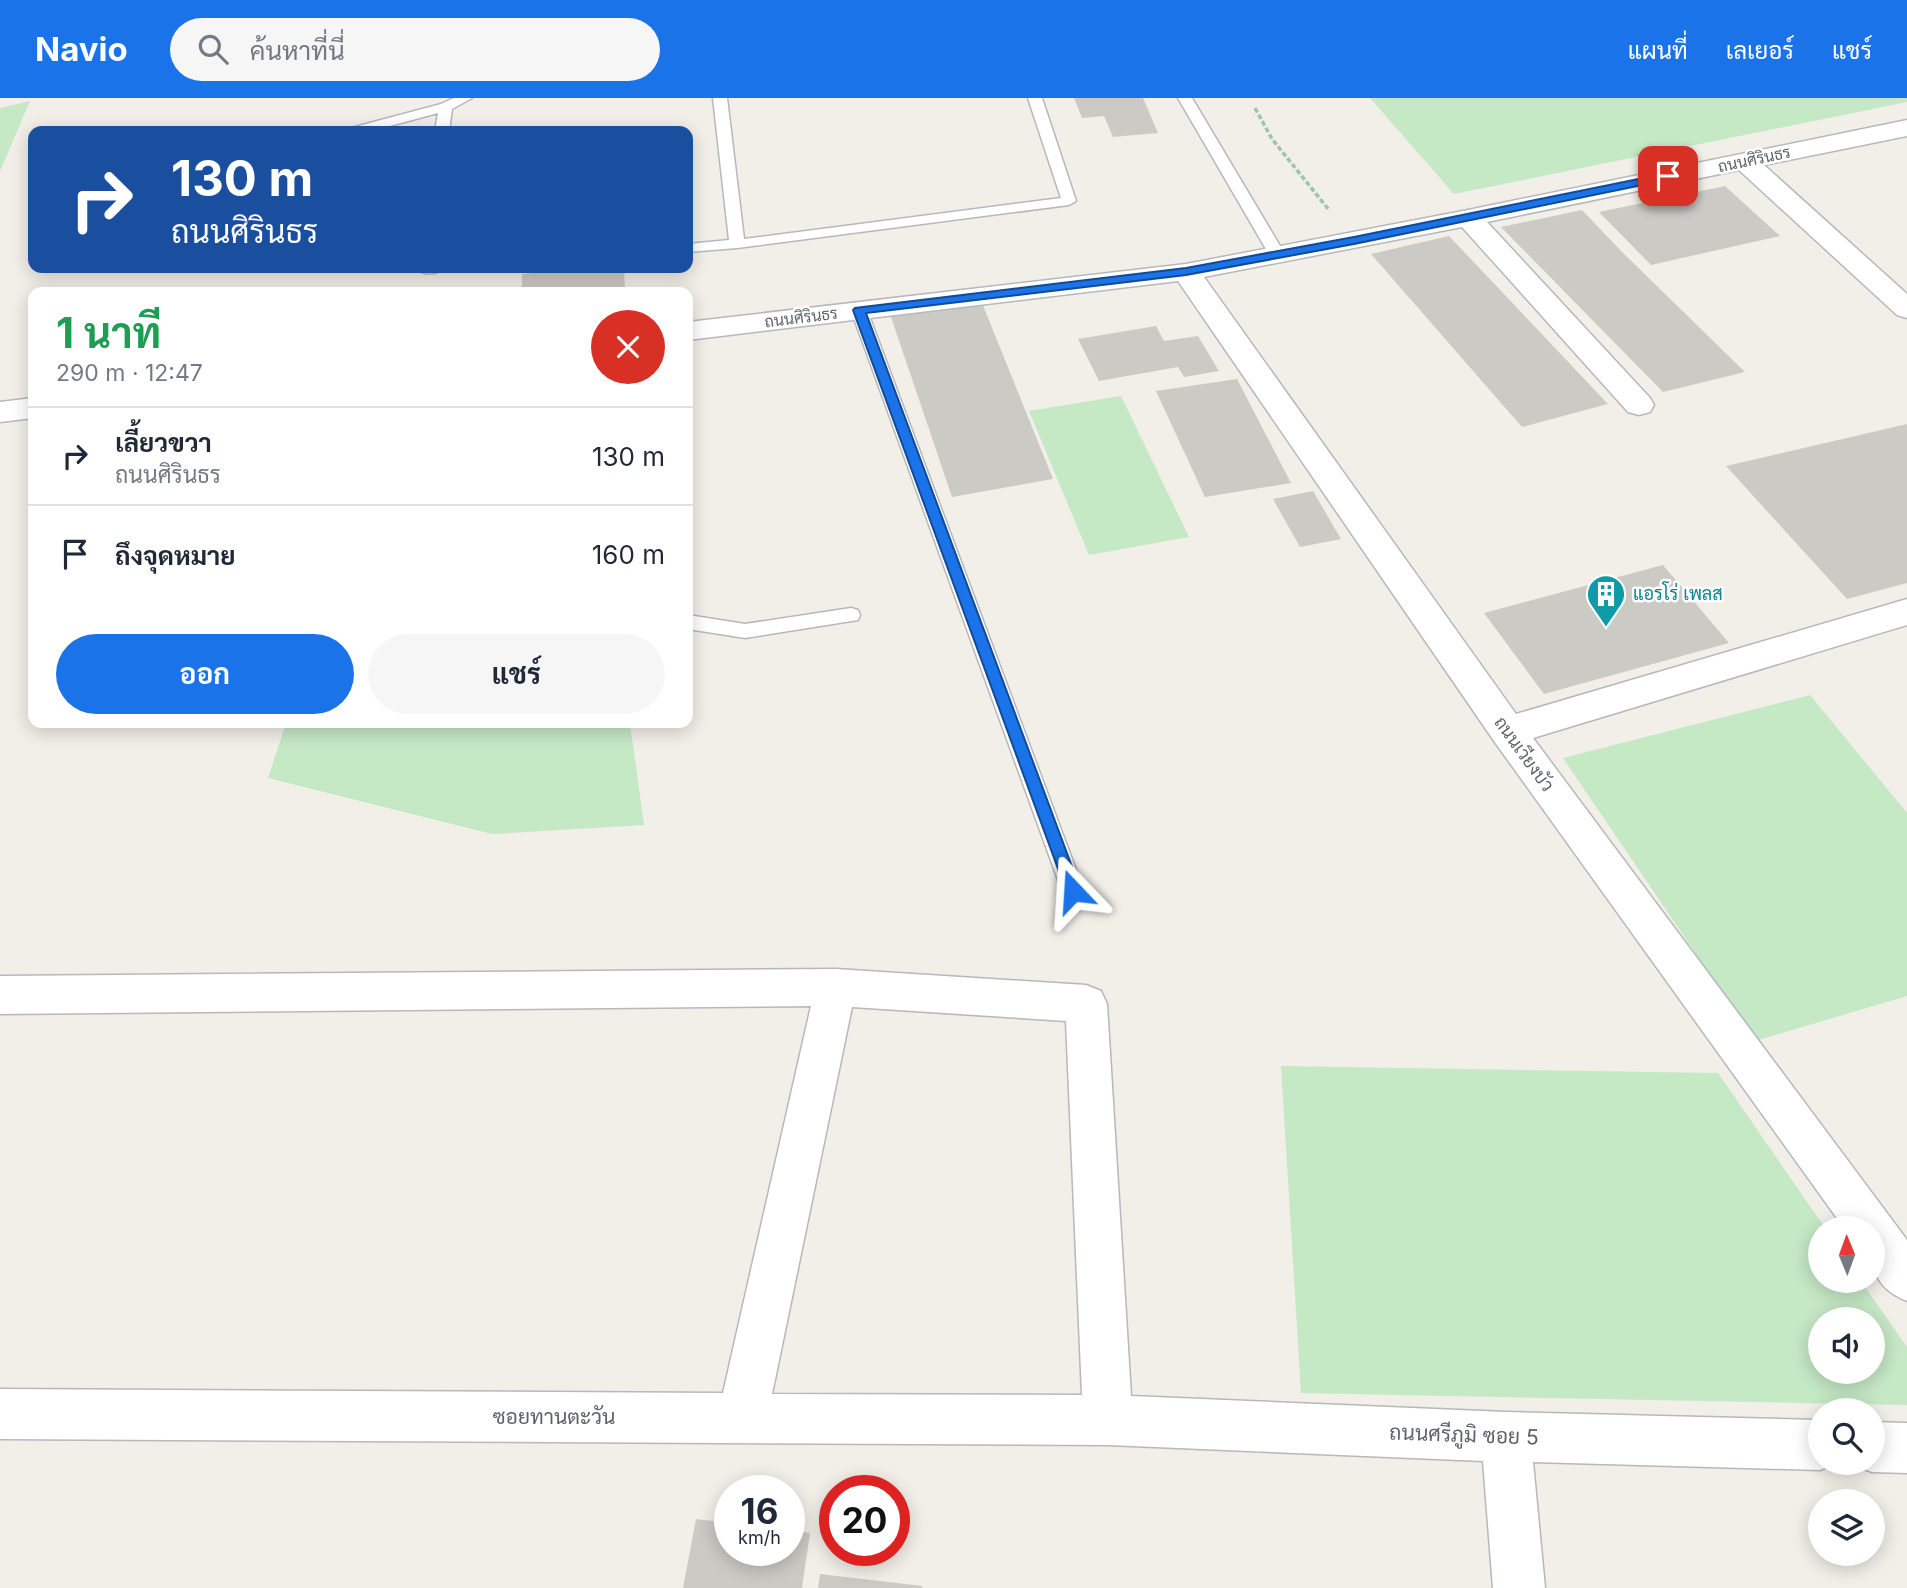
<!DOCTYPE html>
<html lang="th">
<head>
<meta charset="utf-8">
<style>
  body { margin:0; font-family:Inter,Sarabun,sans-serif; background:#f6f6f7; color:#1f2937; height:100vh; display:flex; flex-direction:column; font-size:26px; white-space:nowrap }
  * { box-sizing:border-box; margin:0 }
  p { font-size:23px; color:#747a83 }
  .icon { flex:none; width:38px; height:38px; fill:none; stroke:currentColor; stroke-width:2; stroke-linecap:round; stroke-linejoin:round }
  .map { position:relative; flex:1; overflow:hidden }
  .sheet { position:absolute; left:28px; top:189px; width:665px; height:441px; display:flex; flex-direction:column; background:#fff; border-radius:14px; box-shadow:0 4px 18px #0003 }
  .sheet>* { flex:none }
  .guide { position:absolute; left:28px; top:28px; width:665px; height:147px; border-radius:14px; box-shadow:0 4px 18px #0003; background:#1a4fa0; color:#fff; overflow:hidden }
  .needle { width:46px; rotate:359deg }
  .tools { position:absolute; left:1808px; top:1118px; display:grid; gap:14px }
  .tools a { display:grid; place-items:center; width:77px; height:77px; border-radius:50%; background:#fff; box-shadow:0 4px 18px #0003; font-size:35px }
  .speed { position:absolute; left:714px; top:1377px; display:flex; gap:14px; font-size:35px; font-weight:700; text-align:center }
  .speed>* { display:grid; place-content:center; width:91px; height:91px; border-radius:50%; background:#fff; box-shadow:0 4px 18px #0003; line-height:1 }
  .speed small { font-size:18px; font-weight:400 }
  .speed .limit { border:10px solid #d22; background:#fff; color:#111 }
  .pin { position:absolute; display:grid; place-items:center; width:60px; height:60px; color:#fff; margin:-30px; border-radius:14px; box-shadow:0 4px 10px #0006 }
  .me { position:absolute; width:77px; margin:-38px; rotate:340deg; stroke-linejoin:round; filter:drop-shadow(0 0 5px #0008) }
  .turn { display:flex; align-items:center; gap:24px; height:147px; padding:0 28px; font-size:32px }
  .turn .icon { width:91px; height:91px; stroke-width:2.5 }
  .turn b { display:block; font-size:49px; line-height:60px }
  .round { display:grid; place-items:center; flex:none; width:74px; height:74px; border-radius:37px; background:#f6f6f7 }
  .summary { display:flex; align-items:center; justify-content:space-between; height:119px; padding:0 28px }
  h1 { font-size:42px; font-weight:700; line-height:52px; color:#1e9e55 }
  .action { display:flex; gap:14px; margin-top:auto; padding:14px 28px }
  .action a { flex:1; height:80px; border-radius:42px; background:#1a73e8; color:#fff; font-size:28px; font-weight:700; line-height:80px; text-align:center }
  .action a+a { background:#f6f6f7; color:#1f2937 }
  ul { padding:0; list-style:none }
  li { display:flex; align-items:center; gap:21px; height:98px; padding:0 28px; border-top:2px solid #e0e1e3 }
  li div { flex:1 }
  li b { display:block; font-size:26px }
  li em { font-style:normal }
  header { display:flex; align-items:center; gap:42px; box-sizing:border-box; height:98px; padding:0 35px; background:#1a73e8; color:#fff }
  header strong { font-size:33px }
  nav { display:flex; gap:38px; margin-inline-start:auto; font-size:24px }
  .search { width:490px; height:63px; background:#f6f6f7; display:flex; align-items:center; gap:18px; box-sizing:border-box; padding:0 24px; border-radius:38px; color:#747a83; font-size:26px }
  .map>svg:first-child { display:block }
</style>
</head>
<body>
<header>
<strong>Navio</strong>
<div class="search"><svg class="icon" aria-label="search" viewBox="0 0 24 24"><circle cx="10" cy="10" r="6"/><path d="M15 15l6 6"/></svg>ค้นหาที่นี่</div>
<nav><a>แผนที่</a><a>เลเยอร์</a><a>แชร์</a></nav>
</header>
<div class="map">
<svg width="1907" height="1490" viewBox="0 0 1907 1490">
  <rect width="100%" height="100%" fill="#f1efe8"/>
  <!-- green -->
  <path fill="#c5e8c5" fill-rule="evenodd" d="M1370,0H1907V4L1454,96Z
    M30,3L0,73V10Z
    M1121,298L1189,439L1089,457L1029,313Z
    M1810,597L1907,715V898L1755,943L1563,660Z
    M286,625H630L644,727L492,736L268,680Z
    M1281,968L1718,975L1825,1130H1820V1183H1861L1907,1249V1307L1301,1295ZM1820,1222H1872V1274H1820Z"/>
  <!-- building -->
  <path fill="#cccac5" d="M1074,0H1143L1158,35L1113,39L1104,18L1082,20Z
    M1725,88L1780,138L1651,167L1599,114Z
    M1582,112L1621,153L1745,274L1663,294L1501,129Z
    M1449,138L1608,306L1522,329L1371,156Z
    M580,170H624L625,194H522V176Z
    M982,205L1053,381L952,399L890,216Z
    M1156,228L1164,243L1198,238L1219,273L1184,279L1178,269L1099,283L1078,241Z
    M1237,281L1291,385L1205,399L1156,293Z
    M1907,326V485L1847,501L1726,368Z
    M1313,393L1341,441L1300,449L1273,401Z
    M1663,467L1729,545L1544,596L1484,515Z
    M696,1421L730,1425V1452H789V1432L810,1435L802,1490H683Z
    M820,1476L922,1488V1490H818Z"/>
  <g fill="none" stroke-linecap="round" stroke-linejoin="round">
    <!-- lane casing -->
    <g stroke="#b5b8bc" stroke-width="3">
      <path id="lane" d="M454,0H472L452,11L449,33H435L438,15L371,33H349L351,30L441,6Z
        M713,0H727L744,141L1061,100L1028,0H1042L1076,103L1069,107L737,150L688,154V146L729,142Z
        M1178,0H1192L1286,158L1283,161H1273L1270,158Z
        M415,170H444C438,177 421,177 415,170Z
        M859,207L867,212L1084,793L1081,800L1073,802L1065,800L1062,793L851,212Z
        M851,510L858,512L860,517L858,522L745,540L688,531V517L745,526Z"/>
    </g>
    <!-- street casing -->
    <g stroke="#b5b8bc" stroke-width="3">
      <path id="street" d="M1907,22V38L1764,67L1907,196V220L1897,217L1739,72L1487,124L1650,300L1654,307L1650,314L1639,317L1628,314L1462,129L1204,179L1516,616L1907,501V527L1533,640L1907,1142V1203C1870,1188 1872,1166 1872,1130H1844L1494,643L1178,183L688,242V224L1186,166L1468,112Z
        M33,300V320L0,324V304Z
        M836,871L1086,887L1101,893L1107,906L1131,1298L1506,1314L1820,1322V1365H1837L1820,1372L1533,1364L1545,1490H1493L1483,1363L1108,1347L0,1341V1291L723,1295L811,908L0,916V878ZM852,909L1066,923L1082,1297L772,1296Z
        M1872,1324L1907,1325V1375L1872,1374L1854,1367L1872,1365Z"/>
    </g>
    <!-- path -->
    <path stroke="#9cc7a9" stroke-width="3.5" stroke-dasharray="5 2.5" stroke-linecap="butt" d="M1255,10L1272,41L1329,112"/>
    <!-- lane -->
    <use href="#lane" fill="#fff" fill-rule="evenodd"/>
    <!-- street -->
    <use href="#street" fill="#fff" fill-rule="evenodd"/>
  </g>
  <!-- route -->
  <path fill="#1a73e8" stroke="#114b97" stroke-width="2" d="M1668,75L1672,76V81L1354,146L1186,177L866,215L1081,793L1079,798H1068L853,212L855,210L1186,170L1354,139Z"/>
  <!-- icons -->
  <defs>
    <g id="building-pin" transform="scale(2.0125)"><path d="M0 17L-7.5 6A9.5 9.5 0 1 1 7.5 6Z" fill="#0f9aa8" stroke="#fff"/><path d="M-4-6H4V6H1V3H-1V6H-4ZM-2.5-4.3h1.7v1.8h-1.7ZM.8-4.3h1.7v1.8H.8ZM-2.5-1h1.7V.8h-1.7ZM.8-1h1.7V.8H.8Z" fill="#fff"/></g>
  </defs>
  <g fill-rule="evenodd">
    <use href="#building-pin" x="1606" y="496"/>
  </g>
  <g text-anchor="middle" stroke-width="5" stroke-linejoin="round" paint-order="stroke">
    <!-- far-street labels -->
    <g font-size="16" fill="#5f6368" stroke="#fff">
      <text transform="translate(1754 61) rotate(-12)" y="6">ถนนศิรินธร</text>
      <text transform="translate(801 219) rotate(-7)" y="6">ถนนศิรินธร</text>
    </g>
    <!-- culture labels -->
    <g font-size="18" fill="#0d838f" stroke="#fff" text-anchor="start">
      <text x="1633" y="502">แอรโร่ เพลส</text>
    </g>
    <!-- street labels -->
    <g font-size="18" fill="#5f6368" stroke="#fff">
      <text transform="translate(1524 656) rotate(54)" y="6">ถนนเวียงบัว</text>
    </g>
    <!-- near-street labels -->
    <g font-size="21" fill="#5f6368" stroke="#fff">
      <text x="554" y="1326">ซอยทานตะวัน</text>
      <text transform="translate(1464 1337) rotate(2)" y="7">ถนนศรีภูมิ ซอย 5</text>
    </g>
  </g>
</svg>
<div class="tools">
<a><svg class="needle" viewBox="-14 -14 28 28"><path d="M0-13l5 13h-10z" fill="#e53935"/><path d="M0 13l5-13h-10z" fill="#747a83"/></svg></a>
<a><svg class="icon" aria-label="sound" viewBox="0 0 24 24"><path d="M4 9h4l5-4v14l-5-4H4zM17 9q2 3 0 6"/></svg></a>
<a><svg class="icon" aria-label="search" viewBox="0 0 24 24"><circle cx="10" cy="10" r="6"/><path d="M15 15l6 6"/></svg></a>
<a><svg class="icon" aria-label="layers" viewBox="0 0 24 24"><path d="M12 4l9 5-9 5-9-5zM3 14l9 5 9-5"/></svg></a>
</div>
<div class="speed"><div>16<small>km/h</small></div><div class="limit">20</div></div>
<div class="pin" style="left:1668px;top:78px;background:#d93025"><svg class="icon" aria-label="arrive" viewBox="0 0 24 24"><path d="M6 21V4h12l-3 4 3 4H6"/></svg></div>
<svg class="me" style="left:1073px;top:793px" viewBox="-20 -20 40 40"><path d="M0-17L14 15 0 8-14 15z" fill="#1a73e8" stroke="#fff" stroke-width="4"/></svg>
<div class="guide">
<div class="turn"><svg class="icon" aria-label="right" viewBox="0 0 24 24"><path d="M7 20v-9h11M14 6l5 5-5 5"/></svg><div><b>130 m</b>ถนนศิรินธร</div></div>
</div>
<section class="sheet">
<div class="summary"><div><h1>1 นาที</h1><p>290 m · 12:47</p></div><a class="round" style="background:#d93025;color:#fff"><svg class="icon" aria-label="close" viewBox="0 0 24 24"><path d="M6 6l12 12M18 6L6 18"/></svg></a></div>
<ul>
<li><svg class="icon" aria-label="right" viewBox="0 0 24 24"><path d="M7 20v-9h11M14 6l5 5-5 5"/></svg><div><b>เลี้ยวขวา</b><p>ถนนศิรินธร</p></div><em>130 m</em></li>
<li><svg class="icon" aria-label="arrive" viewBox="0 0 24 24"><path d="M6 21V4h12l-3 4 3 4H6"/></svg><div><b>ถึงจุดหมาย</b></div><em>160 m</em></li>
</ul>
<div class="action"><a>ออก</a><a>แชร์</a></div>
</section>
</div>
</body>
</html>
